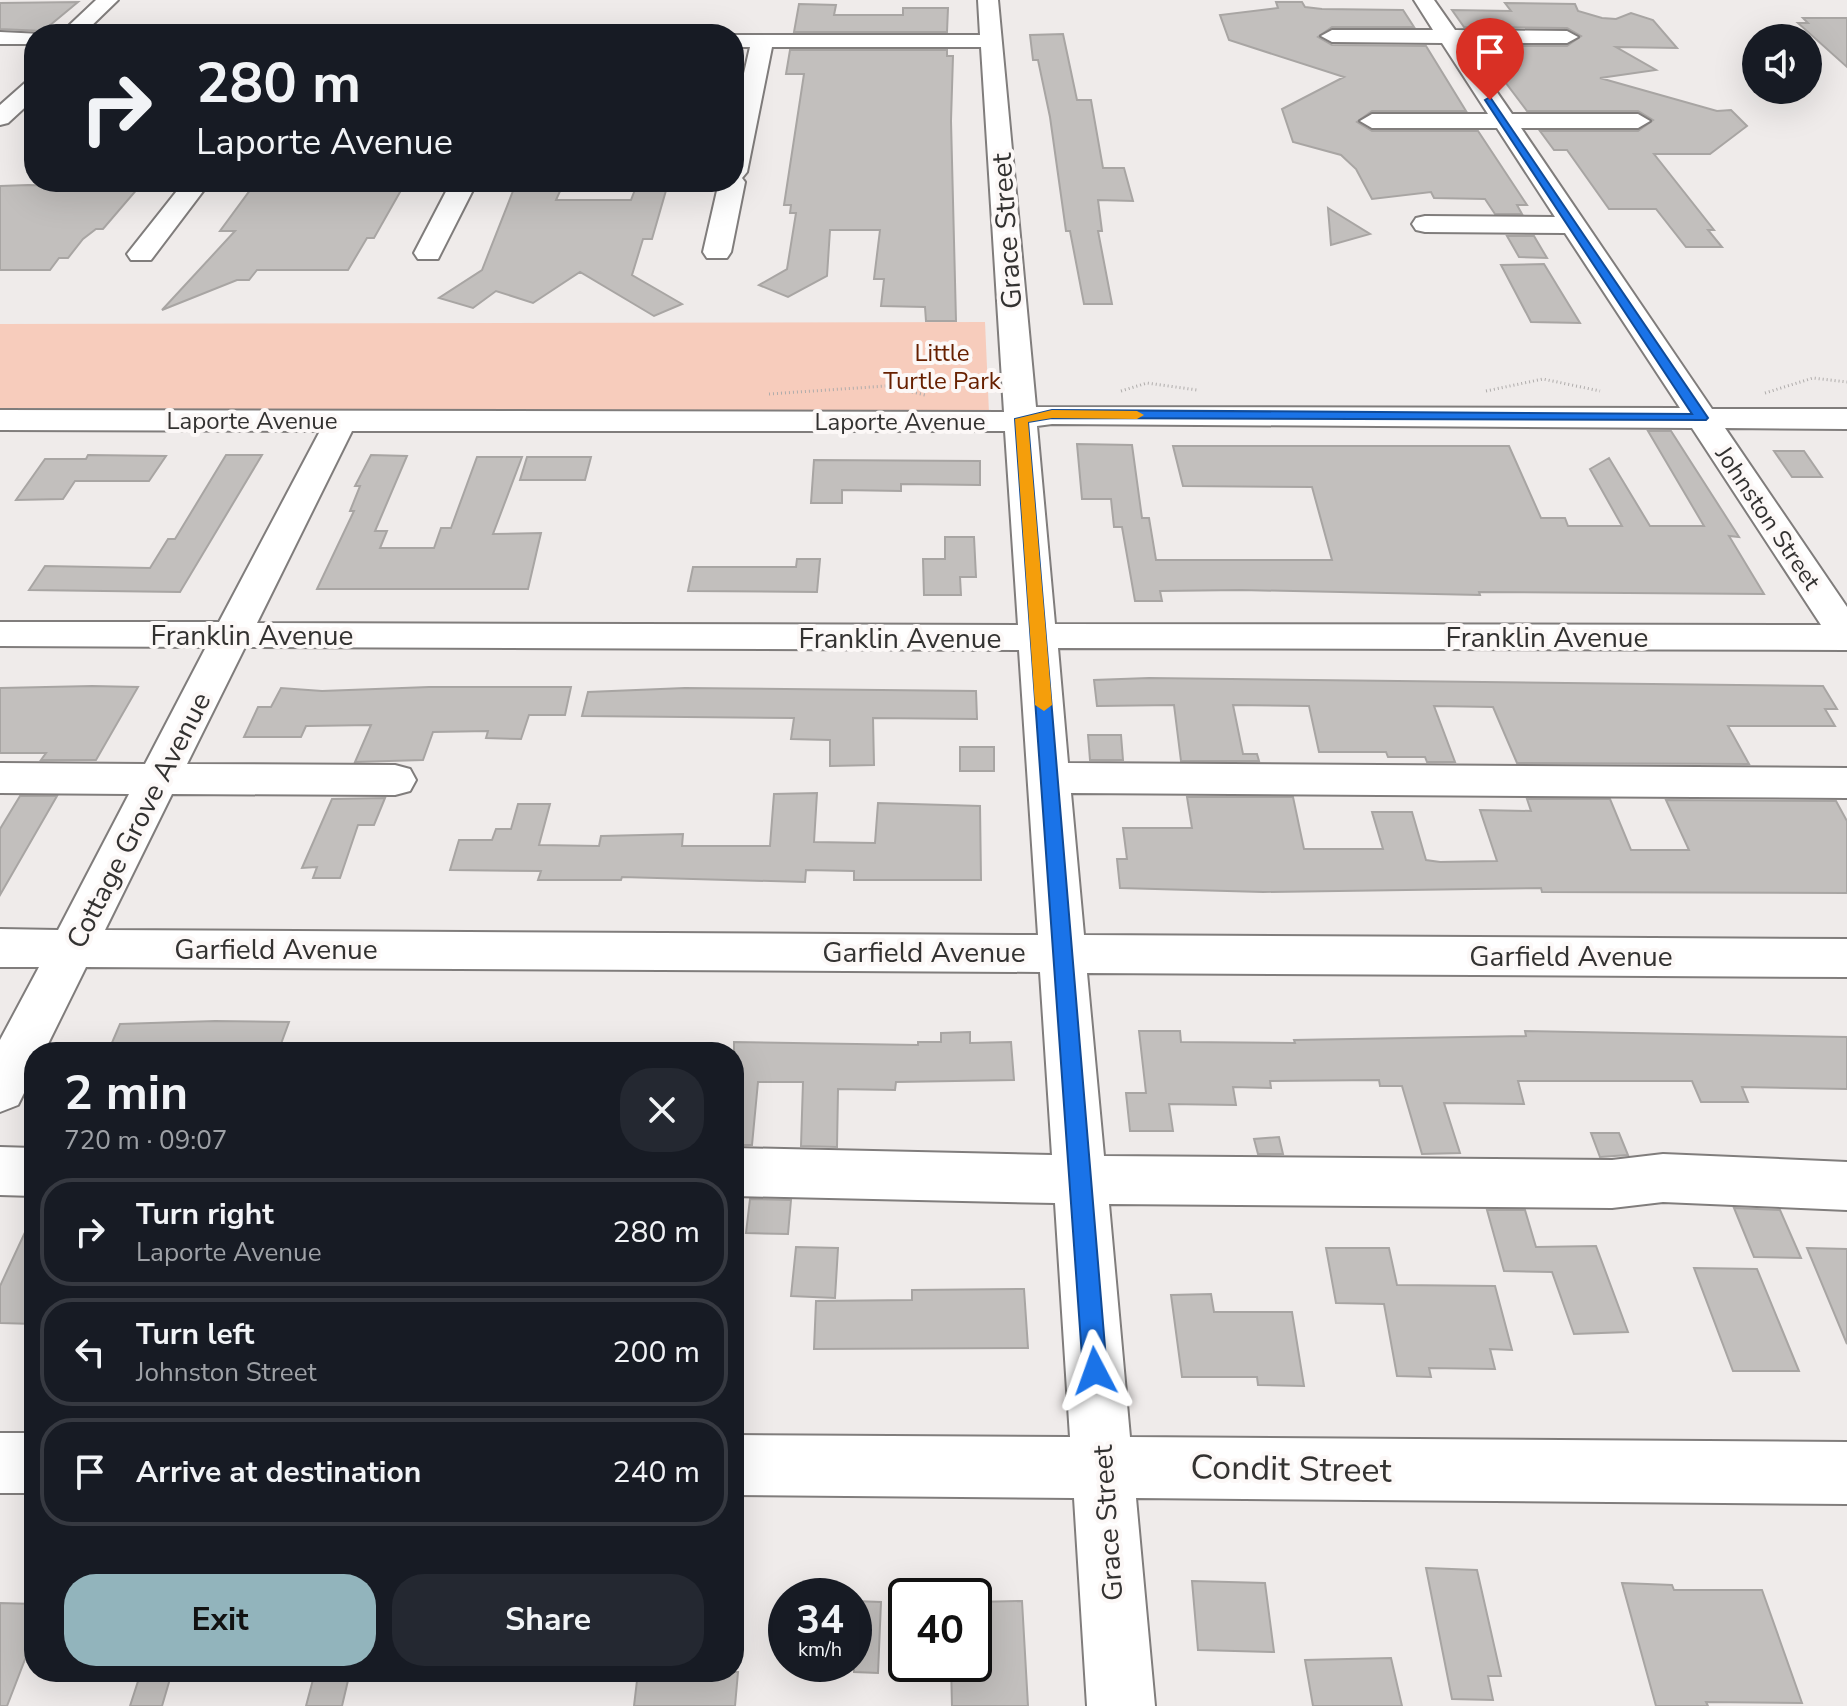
<!DOCTYPE html>
<html lang="en">
<head>
<meta charset="utf-8">
<style>
  body { margin:0; font-family:"Nunito Sans",sans-serif; background:#242831; color:#f1f3f6; height:100vh; display:flex; flex-direction:column; font-size:30px; white-space:nowrap }
  * { box-sizing:border-box; margin:0 }
  p { font-size:26px; color:#9ea1a6 }
  .icon { flex:none; width:44px; height:44px; fill:none; stroke:currentColor; stroke-width:2; stroke-linecap:round; stroke-linejoin:round }
  .map { position:relative; flex:1; overflow:hidden }
  .drawer { position:absolute; left:24px; top:1042px; width:720px; height:640px; display:flex; flex-direction:column; background:#171b24; border-radius:32px; box-shadow:0 8px 32px #0002 }
  .drawer>* { flex:none }
  .guide { position:absolute; left:24px; top:24px; width:720px; height:168px; border-radius:32px; box-shadow:0 8px 32px #0002; background:#171b24; color:#f1f3f6; overflow:hidden }
  .tools { position:absolute; left:1742px; top:24px; display:grid; gap:16px }
  .tools a { display:grid; place-items:center; width:80px; height:80px; border-radius:50%; background:#171b24; box-shadow:0 8px 32px #0002; font-size:40px }
  .speed { position:absolute; left:768px; top:1578px; display:flex; gap:16px; font-size:40px; font-weight:700; text-align:center }
  .speed>* { display:grid; place-content:center; width:104px; height:104px; border-radius:50%; background:#171b24; box-shadow:0 8px 32px #0002; line-height:1 }
  .speed small { font-size:20px; font-weight:400 }
  .speed .limit { border:4px solid #111; border-radius:12px; background:#fff; color:#111 }
  .pin { position:absolute; display:grid; place-items:center; width:68px; height:68px; color:#fff; margin:-82px -34px; border-radius:50% 50% 50% 0; rotate:-45deg; box-shadow:0 0 8px #0007 }
  .pin .icon { rotate:45deg }
  .me { position:absolute; width:88px; margin:-44px; rotate:356deg; stroke-linejoin:round; filter:drop-shadow(0 0 6px #0008) }
  .turn { display:flex; align-items:center; gap:28px; height:168px; padding:0 40px; font-size:36px }
  .turn .icon { width:104px; height:104px; stroke-width:2.5 }
  .turn b { display:block; font-size:56px; line-height:68px }
  .round { display:grid; place-items:center; flex:none; width:84px; height:84px; border-radius:32px; background:#242831 }
  .overview { display:flex; align-items:center; justify-content:space-between; height:136px; padding:0 40px }
  h1 { font-size:48px; font-weight:700; line-height:60px }
  .action { display:flex; gap:16px; margin-top:auto; padding:16px 40px }
  .action a { flex:1; height:92px; border-radius:32px; background:#92b4bc; color:#111; font-size:32px; font-weight:700; line-height:92px; text-align:center }
  .action a+a { background:#242831; color:#f1f3f6 }
  ul { padding:0; list-style:none }
  li { display:flex; align-items:center; gap:24px; height:108px; margin:0 16px 12px; padding:0 24px; border:4px solid #363941; border-radius:32px }
  li div { flex:1 }
  li b { display:block; font-size:30px }
  li em { font-style:normal }
  .map>svg:first-child { display:block }
</style>
</head>
<body>
<div class="map">
<svg width="1847" height="1706" viewBox="0 0 1847 1706">
  <rect width="100%" height="100%" fill="#efebea"/>
  <!-- green -->
  <path fill="#f7ccbc" d="M985,322L989,413L0,408V324Z"/>
  <!-- building -->
  <path fill="#c2bfbd" stroke="#a8a5a3" stroke-width="2" d="M78,2L43,31L0,29V3Z
    M1276,2H1302L1305,7L1322,9L1403,10L1414,27H1332L1318,37L1332,45L1426,46L1466,111H1372L1357,122L1372,131H1478L1527,205H1517L1522,214H1495L1485,199L1434,198L1431,192L1372,199L1356,169L1341,155L1293,142L1282,109L1344,77L1229,40L1220,15L1278,8Z
    M1505,3L1575,4L1578,11L1602,18L1616,19L1631,13L1653,20L1677,48L1616,47L1656,70L1600,78L1717,111L1731,110L1747,126L1710,154H1654L1714,230H1708L1722,247H1686L1656,209H1609L1567,150H1554L1540,131H1638L1653,120L1638,111H1527L1478,46H1567L1581,36L1567,28L1464,27L1452,10L1511,11Z
    M799,4L836,5L834,15H903V8H948L947,32H794Z
    M1803,18H1847V67L1798,23H1808Z
    M1063,34L1077,100H1091L1103,168H1124L1133,201L1098,200L1102,231H1098L1112,304H1084L1070,231H1066L1050,117L1038,60H1033L1030,35Z
    M790,50H947V56H953L951,121L956,321H926L925,307L881,306L884,279H874L880,230H830L827,276L788,297L759,285L787,269L796,213H790L791,205H784L804,74H786Z
    M256,182L404,185L374,238H367L348,270H257L249,280H237L162,310L235,231H220Z
    M524,182H550L548,188L561,189L556,200H631L636,187H667L652,239H643L632,275L682,304L654,316L580,272L533,303L496,291L473,308L439,298L482,270L513,191H521Z
    M0,186L28,185L139,187L103,229H96L83,239L68,258H59L50,270H0Z
    M1328,208L1370,234L1331,245Z
    M1507,236H1534L1547,258L1519,257Z
    M1544,264L1580,323L1531,322L1501,265Z
    M1648,431H1671L1739,537L1729,536L1764,594L1479,592L1480,595L1241,590L1160,591L1162,601H1135L1122,527H1114L1111,499H1082L1077,444L1132,445L1142,518H1149L1156,560H1332L1312,487L1183,486L1173,446H1509L1541,518H1565L1568,526H1622L1590,469L1609,458L1650,526H1704Z
    M1774,451H1804L1822,477H1792Z
    M88,455L166,456L149,481H75L63,499L16,500L45,459H86Z
    M226,455H262L180,592L29,590L45,566L150,568L168,539H175Z
    M371,455L407,456L375,531H387L380,548H434L441,528H451L477,457H522L493,534L541,533L528,589H317L354,511H350L360,486H355Z
    M527,457H591L585,480H520Z
    M814,460L980,461V485L901,484V491L842,490V503H811Z
    M945,537H974L976,577H960L961,595H924L923,559H945Z
    M797,559H820L817,592L688,591L693,567H796Z
    M1149,678L1823,686L1837,709H1825L1835,726H1728L1749,764L1517,763L1493,707L1434,706L1455,762H1427L1425,757H1388L1386,752H1319L1309,706L1233,705L1243,754H1257L1259,761H1181L1174,705L1097,706L1094,680Z
    M92,686L138,687L96,760H41L46,753H0V688Z
    M429,687H571L565,715H529L521,739L486,738L488,731L433,732L423,760L355,762L371,725L306,726L301,737H244L258,707H271L281,688L322,691Z
    M685,688L976,691L977,719L873,718L874,765L830,766V740L791,739L794,718L582,716L588,692Z
    M1088,735H1121L1123,760H1090Z
    M960,747H994V771H960Z
    M817,793L814,842L875,843L878,803L980,806L981,880H854V871L806,870L805,882L622,877L621,880H538L541,871L450,870L459,840H492L496,829H511L518,804H550L539,845L599,846L601,836L683,834L682,846H770L774,794Z
    M20,796H57L0,895V829Z
    M1187,797H1293L1304,849H1383L1372,812H1412L1426,860L1440,862L1497,861L1480,810L1531,811L1527,799H1610L1631,850H1689L1666,800L1836,801L1847,821V893L1542,892L1541,888L1263,892L1120,888L1117,859H1127L1123,828H1192Z
    M385,798L374,825H358L340,878H313L317,867L302,868L332,799Z
    M215,1021L289,1022L278,1052H108L120,1024Z
    M1139,1031H1180L1181,1042L1295,1043L1294,1040L1526,1036L1525,1031L1847,1037V1089L1742,1087L1748,1102H1701L1692,1081H1518L1524,1104L1444,1103L1460,1153L1422,1154L1402,1086H1380L1379,1080L1270,1081L1271,1088L1233,1087L1236,1105L1169,1104L1173,1131H1130L1126,1093H1146Z
    M970,1032V1043L1011,1042L1014,1080L896,1082L895,1090L838,1089L837,1147L801,1146L803,1082H758L752,1145H734V1042L918,1045V1042H941V1033Z
    M1591,1133H1619L1628,1155L1600,1157Z
    M1279,1137L1283,1154H1258L1254,1139Z
    M750,1199L791,1200L788,1234L746,1233Z
    M1734,1208L1780,1210L1801,1258L1754,1257Z
    M1487,1210H1525L1536,1247L1596,1246L1628,1332L1574,1334L1552,1272L1504,1271Z
    M34,1213V1324L0,1323V1286Z
    M796,1247L838,1248L835,1298L791,1296Z
    M1326,1248H1389L1397,1285L1495,1286L1512,1350L1490,1349L1495,1369L1429,1368L1431,1377L1397,1376L1384,1304L1336,1303Z
    M1807,1248L1847,1249V1344Z
    M1694,1268L1757,1269L1799,1371H1733Z
    M1024,1289L1028,1348L814,1349L816,1301L912,1300V1290Z
    M1211,1294L1214,1312H1292L1304,1386L1258,1385L1257,1377H1182L1171,1295Z
    M1426,1568L1477,1570L1501,1676H1488L1493,1700L1452,1699Z
    M1192,1581L1265,1583L1274,1652L1198,1650Z
    M1622,1583L1672,1585L1674,1590H1762L1802,1703L1706,1702L1708,1706H1656Z
    M854,1601L881,1602L878,1673L854,1672Z
    M1022,1601L1028,1706H952L951,1664H974V1602Z
    M0,1603L34,1604V1636L7,1706H0Z
    M1391,1658L1402,1706H1313L1305,1660Z
    M141,1672H172L162,1706H130Z
    M315,1672H350L342,1706H306Z
    M638,1672H738L735,1706H634Z"/>
  <g fill="none" stroke-linecap="round" stroke-linejoin="round">
    <!-- minor casing -->
    <g stroke="#807d7c" stroke-width="4">
      <path id="minor" d="M96,0H118L83,34H60Z
        M978,0H998L1036,407L1680,408L1565,233L1425,232L1416,230L1412,224L1416,218L1425,216L1555,217L1497,128H1372L1360,121L1372,114H1488L1442,43L1332,42L1321,36L1332,30H1433L1414,0H1434L1455,30L1567,31L1578,37L1567,43H1463L1512,114H1638L1650,121L1638,128H1521L1712,409H1847V429L1725,428L1847,607V650L1058,648L1068,763L1847,768V798L1071,793L1084,935L1847,939V977L1087,973L1104,1156L1612,1160L1663,1154L1847,1162V1210L1663,1202L1612,1208L1109,1204L1130,1437L1847,1442V1504L1136,1498L1155,1706H1087L1074,1498L734,1495V1435L1070,1437L1055,1203L734,1196V1148L1052,1155L1040,972L86,967L44,1052H34V1073L18,1105L0,1112V1040L39,967H0V929L58,930L129,794L0,793V763L145,764L206,647L0,646V622H219L320,431L0,430V410L1004,412L981,47H772L747,172L742,178L745,182L731,252L727,258H707L703,252L719,182H734V117L750,47H734V35H980ZM1052,424L1692,428L1821,625L1055,624L1037,426ZM352,431H1005L1018,625L257,623ZM245,647L1019,650L1038,935L105,930L172,794L395,795L410,791L416,780L410,769L395,765L187,764Z
        M0,32L42,34H34V44H0Z
        M34,80V99L8,123L0,125V105L26,82Z
        M184,182H210L151,260H131L127,254Z
        M451,182H477L438,259H418L414,253Z
        M0,1147L34,1148V1196L0,1195Z
        M0,1433H34V1493H0Z"/>
    </g>
    <!-- path -->
    <path stroke="#afacab" stroke-width="3" stroke-dasharray="1 3" stroke-linecap="butt" d="M1121,391L1147,383L1197,390
      M1486,391L1543,379L1600,391
      M1765,393L1813,378L1847,382
      M769,394L886,386L925,395"/>
    <!-- minor -->
    <use href="#minor" fill="#fff" fill-rule="evenodd"/>
  </g>
  <!-- route -->
  <path fill="#1a73e8" stroke="#114b97" stroke-width="2" d="M1490,97L1708,418L1706,420L1052,418L1028,422L1107,1371L1104,1379L1095,1383L1087,1379L1083,1371L1015,419L1052,410L1692,414L1485,100Z"/>
  <!-- slow -->
  <path fill="#f59e0b" d="M1052,410L1137,411L1144,415L1137,419L1052,418L1028,422L1052,705L1044,711L1035,705L1015,419Z"/>
  <g text-anchor="middle" stroke-width="8" stroke-linejoin="round" paint-order="stroke">
    <!-- far-park labels -->
    <g font-size="24" fill="#672000" stroke="#fcf8f7">
      <text x="942" y="361">Little<tspan x="942" dy="28">Turtle Park</tspan></text>
    </g>
    <!-- far-street labels -->
    <g font-size="24" fill="#333231" stroke="#fcf8f7">
      <text x="252" y="429">Laporte Avenue</text>
      <text x="900" y="430">Laporte Avenue</text>
      <text transform="translate(1768 518) rotate(56)" y="8">Johnston Street</text>
    </g>
    <!-- street labels -->
    <g font-size="28" fill="#333231" stroke="#fcf8f7">
      <text transform="translate(1006 231) rotate(-94)" y="10">Grace Street</text>
      <text x="252" y="645">Franklin Avenue</text>
      <text x="1547" y="647">Franklin Avenue</text>
      <text x="900" y="648">Franklin Avenue</text>
      <text transform="translate(138 820) rotate(-63)" y="10">Cottage Grove Avenue</text>
      <text x="276" y="959">Garfield Avenue</text>
      <text x="924" y="962">Garfield Avenue</text>
      <text x="1571" y="966">Garfield Avenue</text>
      <text transform="translate(1107 1523) rotate(-94)" y="10">Grace Street</text>
    </g>
    <!-- near-street labels -->
    <g font-size="34" fill="#333231" stroke="#fcf8f7">
      <text transform="translate(1291 1468) rotate(1)" y="12">Condit Street</text>
    </g>
  </g>
</svg>
<div class="tools">
<a><svg class="icon" aria-label="sound" viewBox="0 0 24 24"><path d="M4 9h4l5-4v14l-5-4H4zM17 9q2 3 0 6"/></svg></a>
</div>
<div class="speed"><div>34<small>km/h</small></div><div class="limit">40</div></div>
<div class="pin" style="left:1490px;top:100px;background:#d93025"><svg class="icon" aria-label="arrive" viewBox="0 0 24 24"><path d="M6 21V4h12l-3 4 3 4H6"/></svg></div>
<svg class="me" style="left:1095px;top:1371px" viewBox="-20 -20 40 40"><path d="M0-17L14 15 0 8-14 15z" fill="#1a73e8" stroke="#fff" stroke-width="4"/></svg>
<div class="guide">
<div class="turn"><svg class="icon" aria-label="right" viewBox="0 0 24 24"><path d="M7 20v-9h11M14 6l5 5-5 5"/></svg><div><b>280 m</b>Laporte Avenue</div></div>
</div>
<section class="drawer">
<div class="overview"><div><h1>2 min</h1><p>720 m · 09:07</p></div><a class="round"><svg class="icon" aria-label="close" viewBox="0 0 24 24"><path d="M6 6l12 12M18 6L6 18"/></svg></a></div>
<ul>
<li><svg class="icon" aria-label="right" viewBox="0 0 24 24"><path d="M7 20v-9h11M14 6l5 5-5 5"/></svg><div><b>Turn right</b><p>Laporte Avenue</p></div><em>280 m</em></li>
<li><svg class="icon" aria-label="left" viewBox="0 0 24 24"><path d="M17 20v-9H6M10 6l-5 5 5 5"/></svg><div><b>Turn left</b><p>Johnston Street</p></div><em>200 m</em></li>
<li><svg class="icon" aria-label="arrive" viewBox="0 0 24 24"><path d="M6 21V4h12l-3 4 3 4H6"/></svg><div><b>Arrive at destination</b></div><em>240 m</em></li>
</ul>
<div class="action"><a>Exit</a><a>Share</a></div>
</section>
</div>
</body>
</html>
